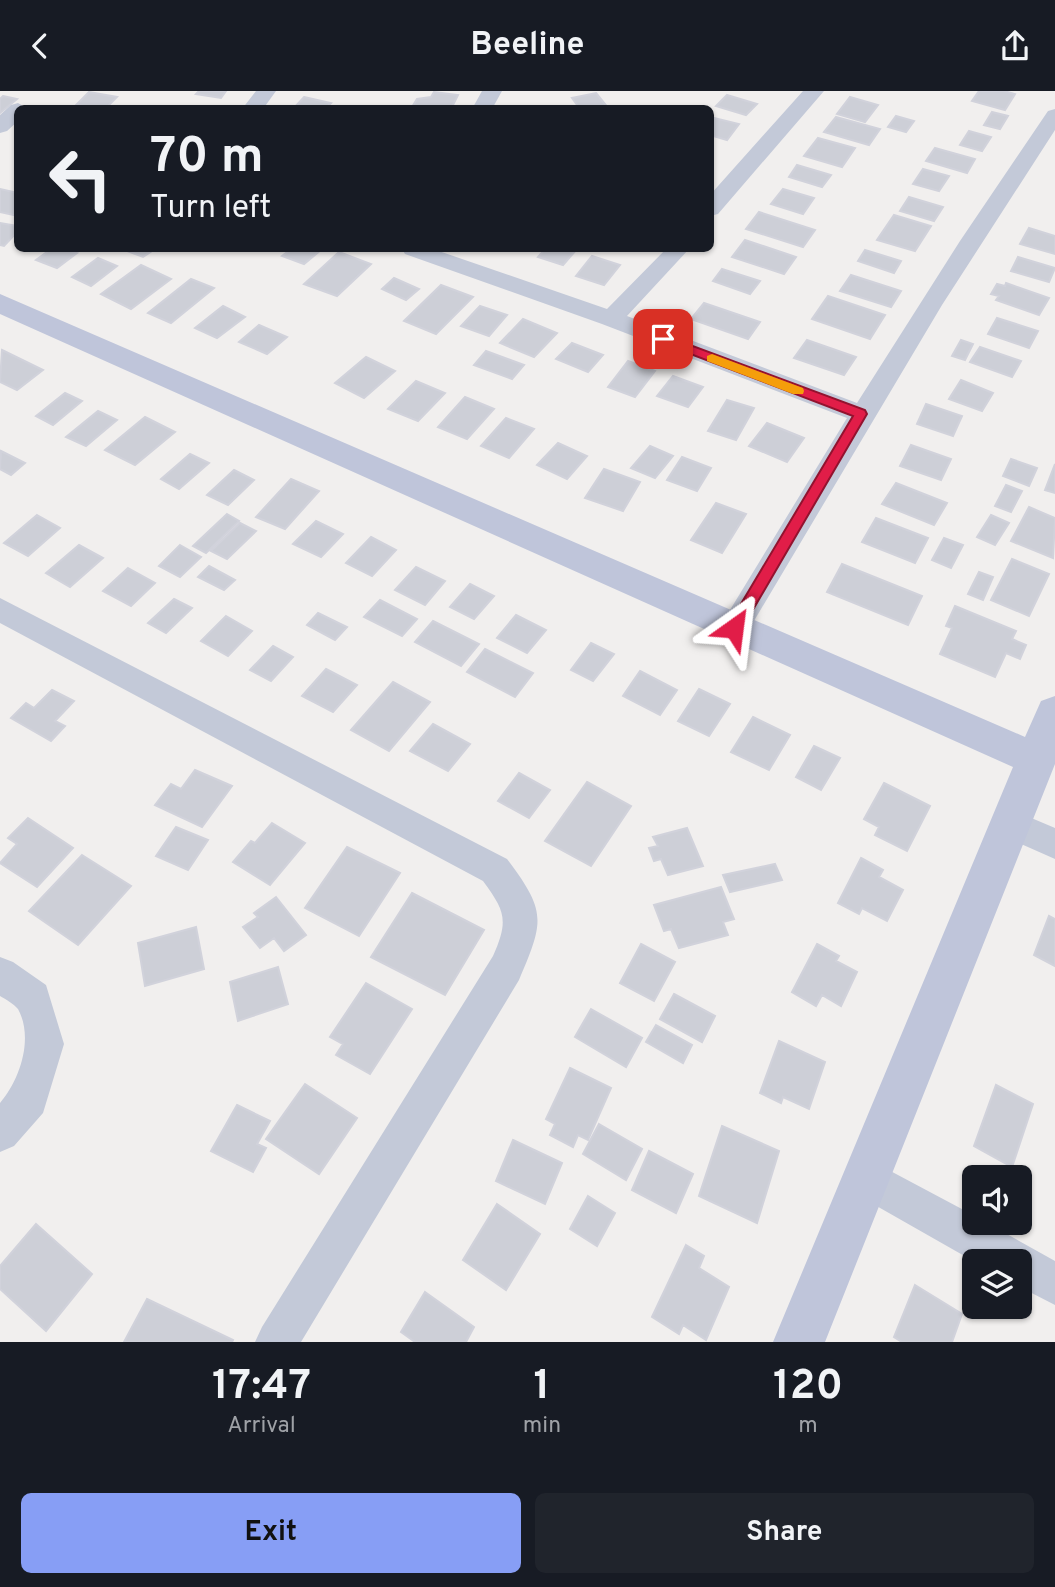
<!DOCTYPE html>
<html lang="en">
<head>
<meta charset="utf-8">
<style>
  body { margin:0; font-family:Overpass,sans-serif; background:#20242c; color:#f1f3f6; height:100vh; display:flex; flex-direction:column; font-size:26px; white-space:nowrap }
  * { box-sizing:border-box; margin:0 }
  p { font-size:23px; color:#9ea1a6 }
  .icon { flex:none; width:38px; height:38px; fill:none; stroke:currentColor; stroke-width:2; stroke-linecap:round; stroke-linejoin:round }
  .map { position:relative; height:1251px; overflow:hidden }
  .details { display:flex; flex-direction:column; background:#171b24; flex:1 }
  .details>* { flex:none }
  .top-card { position:absolute; left:14px; top:14px; width:700px; height:147px; border-radius:10px; box-shadow:0 2px 5px #0004; background:#171b24; color:#f1f3f6; overflow:hidden }
  .buttons { position:absolute; left:962px; top:1074px; display:grid; gap:14px }
  .buttons a { display:grid; place-items:center; width:70px; height:70px; border-radius:10px; background:#171b24; box-shadow:0 2px 5px #0004; font-size:35px }
  .pin { position:absolute; display:grid; place-items:center; width:60px; height:60px; color:#fff; margin:-30px; border-radius:14px; box-shadow:0 4px 10px #0006 }
  .me { position:absolute; width:77px; margin:-38px; rotate:31deg; stroke-linejoin:round; filter:drop-shadow(0 0 5px #0008) }
  .turn { display:flex; align-items:center; gap:24px; height:147px; padding:0 21px; font-size:32px }
  .turn .icon { width:91px; height:91px; stroke-width:2.5 }
  .turn b { display:block; font-size:49px; line-height:60px }
  .eta { display:flex; justify-content:space-evenly; align-items:center; height:119px; text-align:center }
  .eta b { font-size:42px; font-weight:700; line-height:49px }
  .cta { display:flex; gap:14px; margin-top:auto; padding:14px 21px }
  .cta a { flex:1; height:80px; border-radius:10px; background:#879ef5; color:#111; font-size:28px; font-weight:700; line-height:80px; text-align:center }
  .cta a+a { background:#20242c; color:#f1f3f6 }
  header { display:flex; justify-content:space-between; align-items:center; height:91px; padding:0 21px; background:#171b24; font-size:32px; font-weight:700 }
  .map>svg:first-child { display:block }
</style>
</head>
<body>
<header><svg class="icon" aria-label="back" viewBox="0 0 24 24"><path d="M15 5l-7 7 7 7"/></svg>Beeline<svg class="icon" aria-label="share" viewBox="0 0 24 24"><path d="M12 15V3M7 8l5-5 5 5M5 13v7h14v-7"/></svg></header>
<div class="map">
<svg width="1055" height="1251" viewBox="0 0 1055 1251">
  <rect width="100%" height="100%" fill="#f1efee"/>
  <!-- building -->
  <path fill="#cdcfd7" stroke="#d1d2db" stroke-width="2" d="M199,0H226L221,7L196,3Z
    M979,0H1004L1015,3L1005,19L972,10Z
    M89,1L117,6L105,18L76,14Z
    M434,1L458,4L451,18L412,16L417,8L431,6Z
    M596,2L609,18H580L572,7Z
    M727,4L757,13L746,24L716,15Z
    M3,5L17,8L0,22V8Z
    M304,6L331,12L325,18H293Z
    M850,6L878,14L865,31L837,23Z
    M992,21L1008,25L1000,38L984,34Z
    M896,25L914,30L906,41L888,36Z
    M710,26L739,33L727,49L710,44Z
    M836,26L880,38L869,54L824,41Z
    M969,40L991,46L982,60L960,54Z
    M818,47L855,57L842,76L804,65Z
    M935,57L975,68L967,82L926,70Z
    M797,74L831,84L822,96L789,86Z
    M923,78L949,85L939,100L913,93Z
    M0,98L18,102V125L0,121Z
    M783,98L814,107L803,123L771,113Z
    M909,106L943,116L934,130L900,120Z
    M759,121L815,139L803,156L746,138Z
    M894,124L931,135L915,160L877,149Z
    M0,132L18,135V140L4,155L0,154Z
    M1029,137L1055,145V163L1020,153Z
    M745,149L796,166L784,183L732,166Z
    M51,158H65L77,162L57,177L36,169Z
    M122,158H155L143,166Z
    M291,158H317L321,159L304,173L282,165Z
    M545,158H577L563,174L538,166Z
    M865,159L901,170L894,182L858,170Z
    M339,161L371,173L337,205L304,193Z
    M592,165L620,174L604,194L576,185Z
    M1018,166L1055,177L1049,191L1011,180Z
    M98,167L117,175L91,195L72,186Z
    M141,174L171,188L131,218L101,203Z
    M722,178L760,190L750,203L713,190Z
    M851,184L901,200L891,216L840,200Z
    M394,187L419,198L406,209L382,198Z
    M191,188L214,197L171,232L148,222Z
    M1006,192L1049,207L1039,224L996,209L999,205L991,203L997,193L1005,195Z
    M441,194L473,206L436,243L404,230Z
    M828,205L885,224L870,248L812,228Z
    M704,212L760,231L748,248L691,228Z
    M223,215L245,226L217,247L195,237Z
    M480,215L507,224L489,245L461,235Z
    M997,227L1038,240L1029,257L988,243Z
    M523,228L557,242L534,266L500,252Z
    M259,234L287,246L267,263L239,251Z
    M807,249L856,266L844,284L794,267Z
    M961,249L973,253L965,269L952,265Z
    M572,252L603,264L588,281L556,268Z
    M980,256L1021,270L1012,286L970,271Z
    M2,259L43,279L17,299L0,291Z
    M486,260L524,274L512,288L474,274Z
    M366,266L395,280L364,307L335,292Z
    M628,270L655,280L635,306L608,296Z
    M673,285L703,296L688,316L657,305Z
    M961,289L993,302L982,320L949,308Z
    M416,290L445,302L418,330L388,318Z
    M65,302L82,310L53,334L36,325Z
    M465,306L494,318L467,348L438,336Z
    M727,309L754,317L736,349L708,340Z
    M926,313L962,325L953,345L917,333Z
    M98,320L117,329L86,355L66,346Z
    M145,326L175,341L135,374L105,359Z
    M506,327L534,338L509,367L481,355Z
    M767,332L804,347L787,371L749,355Z
    M558,352L587,365L567,388L537,374Z
    M911,354L951,368L941,389L900,375Z
    M650,355L673,365L655,387L631,377Z
    M1,360L25,372L11,384L0,378Z
    M190,363L209,372L179,398L161,388Z
    M682,366L711,377L697,400L667,389Z
    M1011,368L1037,377L1029,395L1003,385Z
    M1055,373V402L1045,399Z
    M604,378L640,391L623,420L585,407Z
    M234,379L254,389L228,414L207,404Z
    M291,388L319,400L285,438L256,426Z
    M896,392L947,412L934,434L882,413Z
    M1006,394L1022,400L1011,421L995,415Z
    M716,412L746,423L722,462L691,449Z
    M1029,416L1055,427L1053,467L1011,450Z
    M227,423L239,430L206,462L193,455Z
    M37,424L60,437L28,465L4,452Z
    M991,424L1009,432L995,454L977,446Z
    M876,427L928,447L915,472L862,451Z
    M316,430L343,443L321,466L293,453Z
    M240,432L256,440L227,468L211,460Z
    M371,446L396,459L372,485L346,472Z
    M944,447L963,454L951,477L932,469Z
    M79,454L103,467L70,496L46,482Z
    M180,454L201,466L180,486L159,475Z
    M1012,468L1049,483L1029,525L991,509Z
    M842,473L922,505L908,534L827,501Z
    M209,475L235,489L224,499L198,486Z
    M416,476L445,490L425,514L395,499Z
    M128,477L155,492L131,515L103,500Z
    M979,481L993,486L983,509L968,503Z
    M470,493L494,505L474,528L450,516Z
    M174,508L192,517L166,542L148,532Z
    M380,509L417,528L402,545L364,526Z
    M955,515L1016,540L1012,548L1026,554L1020,568L1006,562L995,586L940,563L952,537L946,535Z
    M318,522L347,536L335,549L307,534Z
    M516,524L546,539L527,562L497,547Z
    M226,525L252,540L228,565L201,550Z
    M433,530L479,553L461,575L415,551Z
    M591,552L614,563L593,590L571,579Z
    M273,555L293,566L271,590L250,579Z
    M485,558L533,582L515,606L467,581Z
    M326,578L357,594L333,621L302,605Z
    M640,580L677,599L660,624L623,605Z
    M393,591L430,611L389,660L351,639Z
    M699,598L730,613L709,645L678,630Z
    M52,599L74,610L55,630L65,635L51,650L11,627L26,612L34,617Z
    M753,626L790,644L769,679L731,661Z
    M433,633L470,653L448,680L410,660Z
    M814,655L840,667L821,699L796,686Z
    M195,679L232,695L202,736L155,714L171,693L181,698Z
    M519,682L550,699L529,727L498,710Z
    M587,691L631,715L591,775L545,750Z
    M884,692L930,715L907,760L875,744L879,736L864,728Z
    M28,727L73,757L37,796L0,772L17,753L8,747Z
    M272,732L305,752L270,794L233,771L251,750L255,752Z
    M176,736L208,749L188,779L156,765Z
    M687,737L703,775L668,784L661,768L654,770L649,757L658,755L653,746Z
    M347,756L400,782L359,845L305,817Z
    M82,764L131,795L78,854L29,820Z
    M861,767L883,779L879,786L903,799L887,830L862,817L859,823L838,812Z
    M775,773L782,789L730,801L723,784Z
    M721,796L734,828L723,831L728,844L679,857L671,838L664,840L654,814Z
    M412,802L484,839L445,904L371,866Z
    M276,806L306,844L284,860L274,847L260,857L243,836L258,826L254,822Z
    M1049,825L1055,828V875L1034,864Z
    M196,836L204,878L145,895L138,852Z
    M641,853L675,871L654,910L620,892Z
    M817,853L839,865L836,870L857,881L841,915L822,904L816,915L792,901Z
    M278,876L288,913L238,930L230,891Z
    M366,892L412,918L370,983L336,964L343,953L330,946Z
    M674,903L715,925L702,951L660,928Z
    M591,918L642,947L626,976L575,946Z
    M656,934L692,954L683,972L646,951Z
    M779,950L825,971L809,1018L783,1006L781,1012L760,1002Z
    M570,977L611,997L588,1049L578,1044L573,1056L550,1044L555,1033L546,1028Z
    M305,993L357,1027L319,1083L266,1048Z
    M996,994L1033,1013L1012,1076L974,1055Z
    M237,1014L270,1030L257,1053L266,1057L253,1081L211,1060Z
    M599,1033L642,1058L626,1089L583,1063Z
    M722,1035L779,1060L757,1132L699,1105Z
    M513,1049L562,1072L545,1113L496,1090Z
    M649,1060L693,1083L676,1122L632,1099Z
    M588,1105L615,1122L597,1155L570,1138Z
    M497,1113L540,1143L506,1199L463,1169Z
    M36,1133L92,1183L46,1240L0,1198V1175Z
    M686,1154L704,1165L699,1177L729,1196L706,1249L683,1234L679,1243L652,1226Z
    M915,1194L962,1223L952,1251H902L894,1246Z
    M425,1201L474,1236L466,1251H415L401,1241Z
    M147,1208L233,1249L232,1251H124Z"/>
  <g fill="none" stroke-linecap="round" stroke-linejoin="round">
    <!-- street -->
    <path fill="#c3c9d8" fill-rule="evenodd" d="M256,0H276L263,18H242Z
      M482,0H502L492,18H472Z
      M803,0H824L718,123L710,125V104Z
      M18,12L28,18H18V30L7,40L0,42V24L11,14Z
      M1055,18V39L942,214L745,545L734,549L723,545L719,537L847,327L602,233L405,163L402,158H433L607,218L666,158H689L627,225L857,312L960,150L1048,20Z
      M0,507L507,768C547,821 544,830 519,889L301,1251H255L262,1236L493,865C509,829 505,820 483,790L0,532Z
      M1008,717L1055,737V768L996,742L991,732L996,722Z
      M0,866L13,871L46,894L64,953L43,1022L14,1055L0,1061V1012C20,989 34,947 18,918C14,913 5,908 0,905Z
      M866,1067L975,1125V1132H987L1055,1170V1214L1020,1196V1171H975L852,1101L846,1087L852,1073Z"/>
    <!-- secondary -->
    <path fill="#bfc5da" fill-rule="evenodd" d="M0,203L1025,646L1041,610L1055,605V673L825,1251H773L1013,676L0,223Z"/>
  </g>
  <!-- route -->
  <path fill="#e11d48" stroke="#92132f" stroke-width="2" d="M663,244L865,319L867,323L740,541L734,543L727,537L729,533L853,325L659,251V246Z"/>
  <!-- slow -->
  <path fill="#f59e0b" d="M712,263L803,297L804,300L803,303H793L707,270V265Z"/>
</svg>
<div class="buttons">
<a><svg class="icon" aria-label="sound" viewBox="0 0 24 24"><path d="M4 9h4l5-4v14l-5-4H4zM17 9q2 3 0 6"/></svg></a>
<a><svg class="icon" aria-label="layers" viewBox="0 0 24 24"><path d="M12 4l9 5-9 5-9-5zM3 14l9 5 9-5"/></svg></a>
</div>
<div class="pin" style="left:663px;top:248px;background:#d93025"><svg class="icon" aria-label="arrive" viewBox="0 0 24 24"><path d="M6 21V4h12l-3 4 3 4H6"/></svg></div>
<svg class="me" style="left:734px;top:537px" viewBox="-20 -20 40 40"><path d="M0-17L14 15 0 8-14 15z" fill="#e11d48" stroke="#fff" stroke-width="4"/></svg>
<div class="top-card">
<div class="turn"><svg class="icon" aria-label="left" viewBox="0 0 24 24"><path d="M17 20v-9H6M10 6l-5 5 5 5"/></svg><div><b>70 m</b>Turn left</div></div>
</div>
</div>
<section class="details">
<div class="eta">
<div><b>17:47</b><p>Arrival</p></div>
<div><b>1</b><p>min</p></div>
<div><b>120</b><p>m</p></div>
</div>
<div class="cta"><a>Exit</a><a>Share</a></div>
</section>
</body>
</html>
